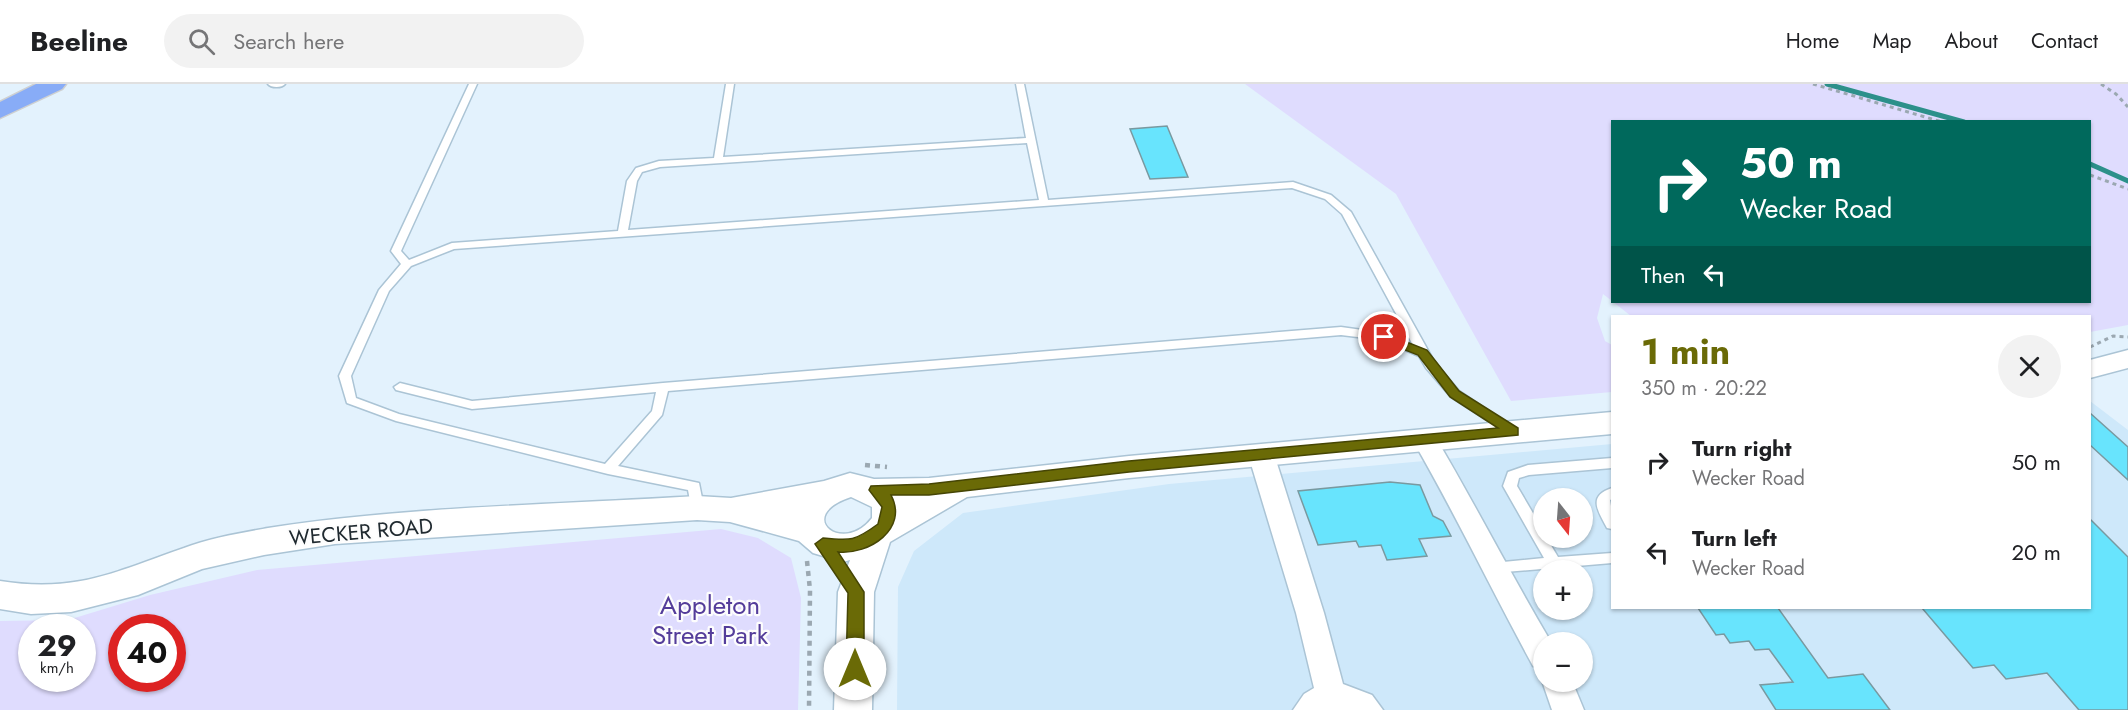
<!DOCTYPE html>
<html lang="en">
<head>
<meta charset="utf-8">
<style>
  body { margin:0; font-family:Jost,sans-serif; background:#f2f2f2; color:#202124; height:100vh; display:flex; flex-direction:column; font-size:22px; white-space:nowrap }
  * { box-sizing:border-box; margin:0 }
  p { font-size:20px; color:#757577 }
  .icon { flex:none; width:33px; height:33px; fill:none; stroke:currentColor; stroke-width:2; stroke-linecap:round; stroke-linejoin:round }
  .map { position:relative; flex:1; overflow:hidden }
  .drawer { position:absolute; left:1611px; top:231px; width:480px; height:294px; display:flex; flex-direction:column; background:#fff; border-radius:0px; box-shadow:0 2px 4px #0004 }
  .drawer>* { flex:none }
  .hud { position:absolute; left:1611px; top:36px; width:480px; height:183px; border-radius:0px; box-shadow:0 2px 4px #0004; background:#00695c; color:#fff; overflow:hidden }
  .needle { width:39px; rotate:163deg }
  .buttons { position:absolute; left:1533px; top:404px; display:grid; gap:12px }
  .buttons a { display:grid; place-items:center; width:60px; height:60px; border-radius:50%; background:#fff; box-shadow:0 2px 4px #0004; font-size:30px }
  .speed { position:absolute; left:18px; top:530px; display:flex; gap:12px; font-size:30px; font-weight:700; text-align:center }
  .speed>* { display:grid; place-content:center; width:78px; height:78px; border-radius:50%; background:#fff; box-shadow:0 2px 4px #0004; line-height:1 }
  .speed small { font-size:15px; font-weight:400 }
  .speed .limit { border:9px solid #d22; background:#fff; color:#111 }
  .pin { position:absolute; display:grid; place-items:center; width:51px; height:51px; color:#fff; margin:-26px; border:3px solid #fff; border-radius:50%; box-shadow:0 2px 6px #0007 }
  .me { position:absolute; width:66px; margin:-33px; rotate:0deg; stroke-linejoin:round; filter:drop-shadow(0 0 4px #0008) }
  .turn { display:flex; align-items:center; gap:21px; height:126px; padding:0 30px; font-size:27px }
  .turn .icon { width:78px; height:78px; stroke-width:2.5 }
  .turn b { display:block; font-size:42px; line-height:51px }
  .then { display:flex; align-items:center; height:57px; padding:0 30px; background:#0003; gap:12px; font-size:22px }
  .round { display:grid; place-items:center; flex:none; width:63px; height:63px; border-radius:32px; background:#f2f2f2 }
  .summary { display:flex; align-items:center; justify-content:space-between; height:102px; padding:0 30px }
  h1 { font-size:36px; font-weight:700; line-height:45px; color:#6a6a06 }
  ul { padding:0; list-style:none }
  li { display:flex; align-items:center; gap:18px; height:90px; padding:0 30px }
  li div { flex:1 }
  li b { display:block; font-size:22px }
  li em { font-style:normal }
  header { display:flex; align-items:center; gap:36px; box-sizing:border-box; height:84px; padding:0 30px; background:#fff; border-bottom:2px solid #e0e0e0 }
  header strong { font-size:28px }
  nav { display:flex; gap:33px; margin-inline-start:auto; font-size:21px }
  .search { width:420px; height:54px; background:#f2f2f2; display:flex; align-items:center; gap:15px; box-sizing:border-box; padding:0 21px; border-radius:33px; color:#757577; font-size:22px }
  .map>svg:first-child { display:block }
</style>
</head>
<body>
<header>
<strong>Beeline</strong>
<div class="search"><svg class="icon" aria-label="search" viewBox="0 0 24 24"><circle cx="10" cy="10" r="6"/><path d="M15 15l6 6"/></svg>Search here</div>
<nav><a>Home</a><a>Map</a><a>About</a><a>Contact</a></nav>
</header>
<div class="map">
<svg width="2128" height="626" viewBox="0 0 2128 626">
  <rect width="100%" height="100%" fill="#e3f2fd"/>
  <!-- built -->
  <path fill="#cee8fa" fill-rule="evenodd" d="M2090,317L2128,346V626H897L898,503L914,467L963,429L1169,400L1612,360V524H2090ZM1544,414H1582V453H1544ZM1544,486H1582V525H1544ZM1544,558H1582V597H1544Z"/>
  <!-- green -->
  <path fill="#dfdcfe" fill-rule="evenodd" d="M1245,0H1822L1958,37L1612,38V218H2090V82L2128,100V241L2090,248V232H1631L1603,210L1597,234L1605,257L1612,261V308L1511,317L1396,110Z
    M1833,0H2128V96L2090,78V38L1969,37Z
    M721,445L758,454L791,474L801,514L798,626H0V537L68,536L150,511L257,486ZM32,543H82V594H32ZM122,543H172V594H122Z"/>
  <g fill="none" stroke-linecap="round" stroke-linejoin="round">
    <!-- stream -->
    <path stroke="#2c908a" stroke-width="5" d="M1827,0L1964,38
      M2090,80L2128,97"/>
  </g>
  <!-- building -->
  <path fill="#68e4fd" stroke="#7999a0" stroke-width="1.5" d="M1167,42L1188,93L1150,95L1130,45Z
    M2090,329L2128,363V396L2090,361Z
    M1390,398L1420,401L1433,432L1443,437L1451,452L1419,455L1427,472L1387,476L1381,461L1359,463L1356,457L1318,461L1298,407Z
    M2090,435L2128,473V626H2079L2047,589L2006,595L1994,581L1973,584L1922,524H2090Z
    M1698,524H1778L1828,594L1863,590L1890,626H1776L1760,601L1793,598L1769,565L1755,566L1749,557L1730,559L1724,550L1716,551Z"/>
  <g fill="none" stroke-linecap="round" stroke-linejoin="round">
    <!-- service casing -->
    <g stroke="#abc4d5" stroke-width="3">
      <path id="service" d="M268,0H285C282,4 271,4 268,0Z
        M469,0H477L401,167L409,176L452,159L618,147L627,97L636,84L659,77L714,74L726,0H734L723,73L1026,54L1016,0H1024L1048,116L1293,98L1331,111L1351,128L1435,279L1459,307L1517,346L1515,349H1507L1451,313L1426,284L1419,272L1382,256L1341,251L668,307L662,331L618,382L699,399L704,424L702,427H692L688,406L608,390L396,337L347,319L339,292L379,206L401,180L391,167ZM1027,59L1039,116L628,146L637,97L642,88L660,83ZM1292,104L1325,115L1342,130L1413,261L1384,249L1341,243L663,299L472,317L400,299L394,303L396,306L472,325L656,308L652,327L605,380L399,330L356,314L351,292L389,207L411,182L454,165Z
        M1612,374V384L1529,391L1519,394L1517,402L1544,448V453H1546L1558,473L1612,469V479L1493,489L1488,488L1486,484L1488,480L1493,479L1544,474L1503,402L1508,388L1528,381Z
        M1612,404V415L1610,416L1612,428V445L1607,444C1598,427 1587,412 1612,404Z"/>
    </g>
    <!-- minor casing -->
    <g stroke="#abc4d5" stroke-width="3">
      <path id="minor" d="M1424,346L1433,349C1474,418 1510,489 1551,558H1544V585L1533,582C1492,507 1455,429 1412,355L1415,349Z
        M1261,361L1270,364L1274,370L1324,529L1343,600L1372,611L1383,626H1293L1304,610L1314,604L1296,529L1248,370L1252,364Z
        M1544,593V597H1572L1584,626H1552L1542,597Z"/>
    </g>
    <!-- tertiary casing -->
    <g stroke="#abc4d5" stroke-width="3">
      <path id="tertiary" d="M2128,266V284L2090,294V276Z
        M1612,328V350L1129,394L967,413L890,458L874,508L872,626H834L838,508L850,476L843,478L813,469L799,457L730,438L697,436L335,460L264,471L202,485L138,511L71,528L31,530L0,525V497C76,509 115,488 184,464C210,454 240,449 268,444C409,422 554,421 697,412L731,414L824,397L850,389L874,395L929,394L1129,372ZM851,413L872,423V434C843,472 793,432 851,413Z"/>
    </g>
    <!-- motorway casing -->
    <g stroke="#ced0d1" stroke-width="3">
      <path id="motorway" d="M36,0H66L62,5L0,34V18Z"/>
    </g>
    <!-- path-far1 -->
    <path stroke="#9ba8b1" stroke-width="3" stroke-dasharray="4 4" stroke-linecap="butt" d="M1813,0L1942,38
      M2101,0L2116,10L2128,23
      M2090,91L2128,105
      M2090,263L2113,252L2128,253"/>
    <!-- path -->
    <path stroke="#9ba8b1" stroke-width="4.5" stroke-dasharray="5 5" stroke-linecap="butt" d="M865,381L887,383
      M807,477L810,506L809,626"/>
    <!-- service -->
    <use href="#service" fill="#fff" fill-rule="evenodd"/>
    <!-- minor -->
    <use href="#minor" fill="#fff" fill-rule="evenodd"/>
    <!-- tertiary -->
    <use href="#tertiary" fill="#fff" fill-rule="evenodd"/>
    <!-- motorway -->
    <use href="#motorway" fill="#88acf7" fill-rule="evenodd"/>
  </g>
  <!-- route -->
  <path fill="#6a6a06" stroke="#454504" stroke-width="1.5" d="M1384,249L1427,266L1459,307L1518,344V351L1129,388L929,411H891C909,445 869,471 838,468L864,508V585L861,591L855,593L849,591L846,585L848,509L815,460L823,454C851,457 855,457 878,440L882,423L869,406L871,402L929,400L1129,377L1498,344L1450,313L1418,271L1380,256V250Z"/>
  <g text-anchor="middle" stroke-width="4.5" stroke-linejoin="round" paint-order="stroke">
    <!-- street labels -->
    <g font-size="21" fill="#202a30" stroke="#fdfdfd">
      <text transform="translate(361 448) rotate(-5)" y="7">WECKER ROAD</text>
    </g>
    <!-- near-park labels -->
    <g font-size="26" fill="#543d9a" stroke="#fdfdfd">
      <text x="710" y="530">Appleton<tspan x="710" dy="30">Street Park</tspan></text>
    </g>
  </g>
</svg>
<div class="buttons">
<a><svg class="needle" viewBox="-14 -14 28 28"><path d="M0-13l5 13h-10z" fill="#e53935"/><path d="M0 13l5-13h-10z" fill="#757577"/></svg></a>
<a>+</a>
<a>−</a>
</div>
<div class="speed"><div>29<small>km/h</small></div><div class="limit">40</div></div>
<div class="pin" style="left:1384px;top:253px;background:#d93025"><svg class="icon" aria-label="arrive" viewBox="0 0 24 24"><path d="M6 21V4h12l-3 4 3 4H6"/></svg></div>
<svg class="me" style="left:855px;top:585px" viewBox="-20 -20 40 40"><circle r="19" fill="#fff"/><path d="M0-13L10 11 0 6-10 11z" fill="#6a6a06"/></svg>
<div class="hud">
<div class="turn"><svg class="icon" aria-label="right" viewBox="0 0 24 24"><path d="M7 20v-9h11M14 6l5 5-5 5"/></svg><div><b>50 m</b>Wecker Road</div></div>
<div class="then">Then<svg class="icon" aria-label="left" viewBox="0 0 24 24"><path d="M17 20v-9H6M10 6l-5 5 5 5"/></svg></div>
</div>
<section class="drawer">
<div class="summary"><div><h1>1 min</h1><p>350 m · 20:22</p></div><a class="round"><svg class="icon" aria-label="close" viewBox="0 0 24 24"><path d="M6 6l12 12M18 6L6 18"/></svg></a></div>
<ul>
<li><svg class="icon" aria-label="right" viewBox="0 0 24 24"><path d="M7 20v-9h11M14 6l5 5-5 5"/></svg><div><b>Turn right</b><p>Wecker Road</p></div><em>50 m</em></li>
<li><svg class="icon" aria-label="left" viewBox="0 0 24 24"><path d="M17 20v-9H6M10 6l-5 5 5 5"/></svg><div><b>Turn left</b><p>Wecker Road</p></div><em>20 m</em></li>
</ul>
</section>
</div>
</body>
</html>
